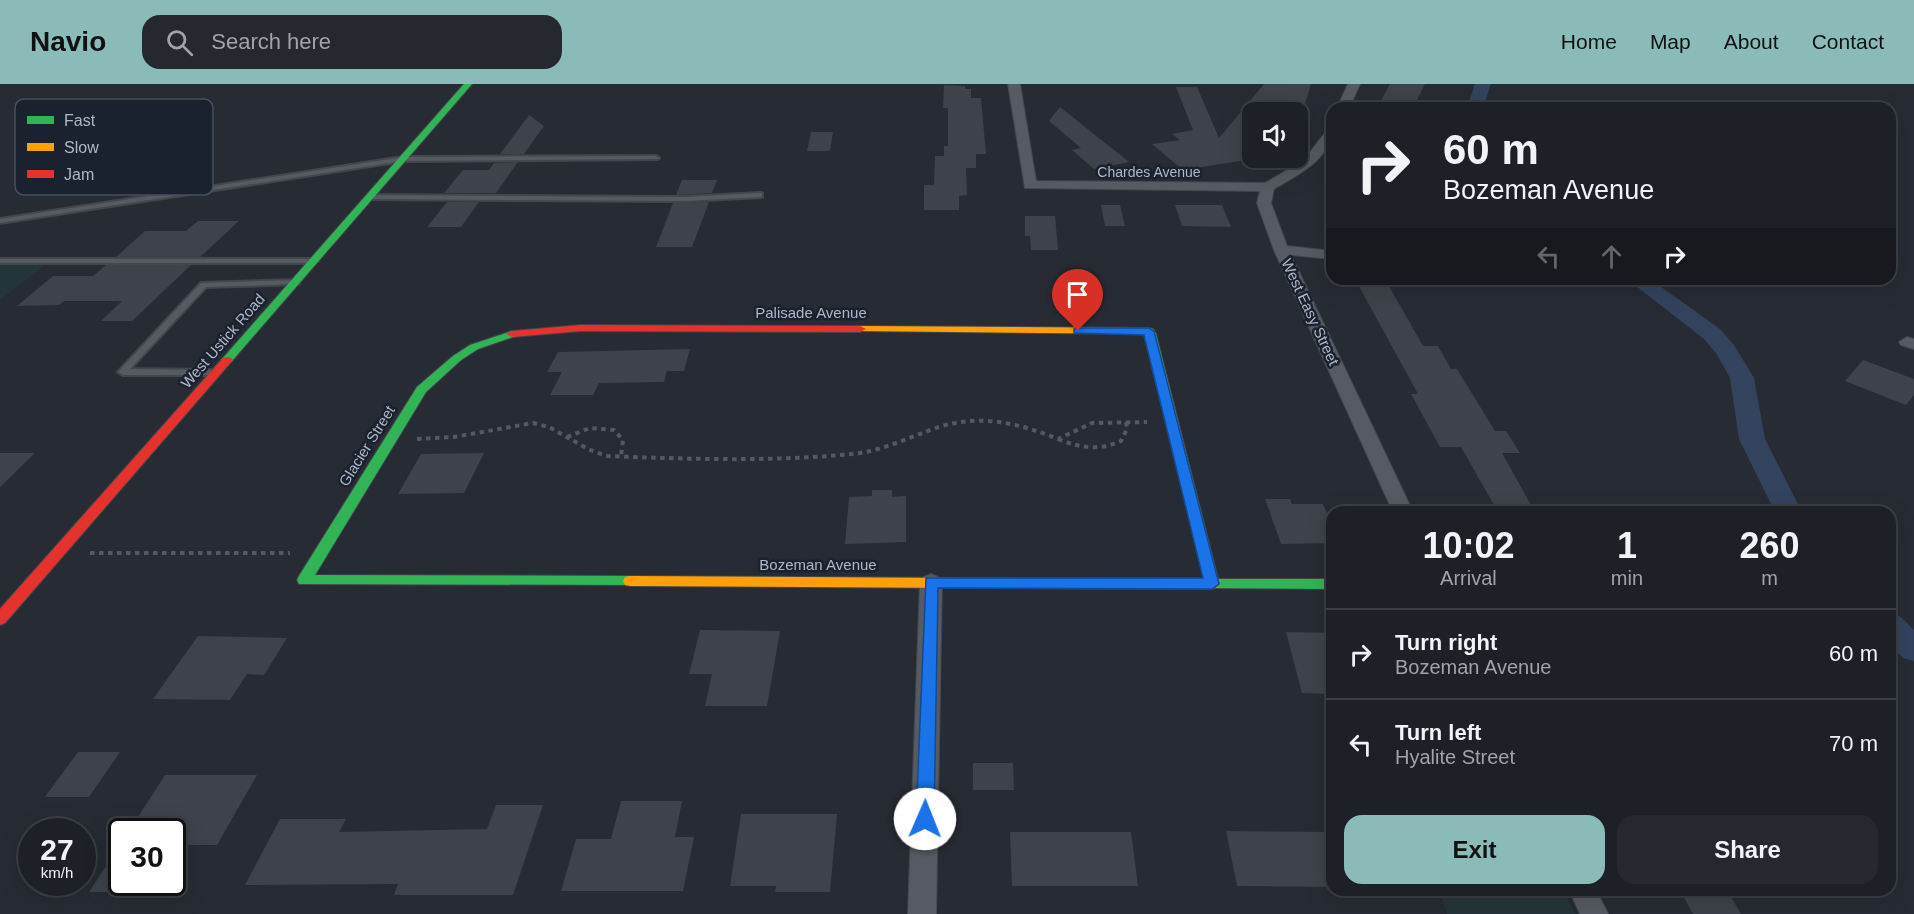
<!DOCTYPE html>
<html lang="en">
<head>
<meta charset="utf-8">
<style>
  body { margin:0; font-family:Arial,sans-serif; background:#25282f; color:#f1f3f6; height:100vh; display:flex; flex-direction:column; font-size:22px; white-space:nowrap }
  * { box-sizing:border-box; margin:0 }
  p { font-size:20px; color:#a0a3a7 }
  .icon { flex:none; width:33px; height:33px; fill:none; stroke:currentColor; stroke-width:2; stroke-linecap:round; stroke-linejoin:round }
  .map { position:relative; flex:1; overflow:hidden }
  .side { position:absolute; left:1326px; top:422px; width:570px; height:390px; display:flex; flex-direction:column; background:#1d2027; border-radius:18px; box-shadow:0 6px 24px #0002,0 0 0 2px #3b3e44 }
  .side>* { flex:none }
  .hud { position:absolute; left:1326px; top:18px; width:570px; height:183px; border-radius:18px; box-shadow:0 6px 24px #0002,0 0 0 2px #3b3e44; background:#1d2027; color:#f1f3f6; overflow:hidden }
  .controls { position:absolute; left:1242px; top:18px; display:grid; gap:12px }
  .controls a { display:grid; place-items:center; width:66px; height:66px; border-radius:12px; background:#1d2027; box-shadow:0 6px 24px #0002,0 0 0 2px #3b3e44; font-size:30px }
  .speed { position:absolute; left:18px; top:734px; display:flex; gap:12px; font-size:30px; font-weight:700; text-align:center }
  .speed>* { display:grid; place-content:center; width:78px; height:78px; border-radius:50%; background:#1d2027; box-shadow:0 6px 24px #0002,0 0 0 2px #3b3e44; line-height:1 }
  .speed small { font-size:15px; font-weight:400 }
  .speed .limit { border:3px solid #111; border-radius:9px; background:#fff; color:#111 }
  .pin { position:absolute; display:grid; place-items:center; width:51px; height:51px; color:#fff; margin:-62px -26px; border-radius:50% 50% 50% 0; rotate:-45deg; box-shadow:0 0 6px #0007 }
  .pin .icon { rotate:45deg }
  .me { position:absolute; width:66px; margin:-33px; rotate:1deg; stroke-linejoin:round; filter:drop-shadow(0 0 4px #0008) }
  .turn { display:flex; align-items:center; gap:21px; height:126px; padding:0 18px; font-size:27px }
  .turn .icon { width:78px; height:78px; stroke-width:2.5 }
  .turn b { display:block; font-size:42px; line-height:51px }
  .lanes { display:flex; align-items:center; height:57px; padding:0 18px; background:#0003; justify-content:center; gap:30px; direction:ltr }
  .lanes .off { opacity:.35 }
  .eta { display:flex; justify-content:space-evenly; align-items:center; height:102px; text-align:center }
  .eta b { font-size:36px; font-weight:600; line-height:42px }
  .button { display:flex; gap:12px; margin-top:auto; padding:12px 18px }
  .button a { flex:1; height:69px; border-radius:18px; background:#8bbbb9; color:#111; font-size:24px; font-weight:600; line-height:69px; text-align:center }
  .button a+a { background:#25282f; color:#f1f3f6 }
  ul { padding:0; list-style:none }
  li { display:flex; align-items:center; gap:18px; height:90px; padding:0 18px; border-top:2px solid #3b3e44 }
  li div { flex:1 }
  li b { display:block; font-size:22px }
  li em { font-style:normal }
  header { display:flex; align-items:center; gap:36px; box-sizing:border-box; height:84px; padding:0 30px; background:#8bbbb9; color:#111 }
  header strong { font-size:28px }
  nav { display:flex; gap:33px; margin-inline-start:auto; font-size:21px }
  .search { width:420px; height:54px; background:#25282f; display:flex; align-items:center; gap:15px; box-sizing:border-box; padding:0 21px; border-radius:18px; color:#a0a3a7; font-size:22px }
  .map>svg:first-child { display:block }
</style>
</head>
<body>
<header>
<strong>Navio</strong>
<div class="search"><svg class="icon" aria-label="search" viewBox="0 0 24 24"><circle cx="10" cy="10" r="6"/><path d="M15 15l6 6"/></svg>Search here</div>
<nav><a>Home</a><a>Map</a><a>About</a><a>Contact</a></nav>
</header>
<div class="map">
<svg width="1914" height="830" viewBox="0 0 1914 830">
  <rect width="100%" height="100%" fill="#272b34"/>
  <!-- green -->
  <path fill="#24353a" d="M0,180H46L0,216Z
    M1439,806H1564L1575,830H1447Z"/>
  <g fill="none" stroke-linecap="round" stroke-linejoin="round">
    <!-- canal -->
    <path fill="#33435e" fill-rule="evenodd" d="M1475,0H1491L1483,24H1467Z
      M1627,195H1650L1720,245L1734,261L1754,294L1765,355L1802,428H1775L1739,355L1730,294L1716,269L1704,255Z
      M1890,529L1901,533L1914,546V577L1903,574L1890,560Z"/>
  </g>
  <!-- building -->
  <path fill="#3e424a" d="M1264,0H1311L1302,30L1252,23V75L1183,86L1152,60L1180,56L1172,50L1193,46L1176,3H1197L1219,54Z
    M1390,0H1425L1413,24H1377Z
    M944,1L965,2V5H971V14H981L986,70H976V84H966L967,111L959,112V126H924V101H934L935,72H944V62H948V24H943Z
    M1060,23L1129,78L1094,85L1072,66L1081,64L1049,37Z
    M529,31L544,42L524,70H500Z
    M811,48H833L830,67H807Z
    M518,78L496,109H444L463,86H489L494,79Z
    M682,96H717L712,109L676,111Z
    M447,118H479L461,143H427Z
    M709,118L692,163H656L673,119Z
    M1101,121H1120L1125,142H1105Z
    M1175,121H1222L1231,143L1182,142Z
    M1025,132H1055L1058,166H1031L1030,152H1025Z
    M198,137H239L200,173H116L145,147H186Z
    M106,181H191L132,237H101L122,217H64L59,221L17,222L53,192H93Z
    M1355,195H1385L1423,262H1438L1451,285H1457L1495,347H1506L1520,369H1502L1535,428H1498L1461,363H1440L1411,310H1418Z
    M690,265L684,287H667L664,298L599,299L593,311H550L562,288H547L558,268Z
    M1863,276L1914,295V311L1906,321L1845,297Z
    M0,369H35L0,403Z
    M484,369L464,409L398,410L421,370Z
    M872,406H892V413L906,412V458L845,460L849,413L872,412Z
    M1265,415H1290L1292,420H1323L1332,441V459L1281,460Z
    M700,546L780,547L767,622H705L712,590H689Z
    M1286,548L1332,549V610L1302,609Z
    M198,552L287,554L264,591L247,590L230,616L153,615Z
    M78,668H120L89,713H45Z
    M973,679H1013L1014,706H973Z
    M165,691H257L217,761H172V747H129Z
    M621,717H682L675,753H694L683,807H561L576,755H611Z
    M496,721H543L513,811H394L398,800L245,801L280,735H346L339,748L487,745Z
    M741,730H837L830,808H775L776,802H730Z
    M1226,747L1332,748V803L1237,802Z
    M1010,748H1131L1138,802H1012Z
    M122,758V808H89Z
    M1680,806H1727L1741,830H1693Z"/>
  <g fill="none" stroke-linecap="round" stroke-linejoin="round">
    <!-- lane casing -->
    <g stroke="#43464d" stroke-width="4">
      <path id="lane" d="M656,72L659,74L658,75L403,77L0,139V135L403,73Z
        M759,109H762V113L684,117L370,115L366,113L370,111L684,113Z
        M0,175H314L318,177L314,179H0Z
        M296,196H299V200L206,203L130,285L213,286L218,289L216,291H123L118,288L201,199Z"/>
    </g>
    <!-- street casing -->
    <g stroke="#43464d" stroke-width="2">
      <path id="street" d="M1008,0H1020L1036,97L1265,99L1303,77L1328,45L1332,44C1332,75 1297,91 1274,105L1271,119L1287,162L1332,167V175L1291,171L1413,428H1393L1274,166L1257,119L1260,107L1025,104Z
        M1348,0H1360L1349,24H1337Z
        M1907,253L1914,255V265L1901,261L1899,258Z
        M931,490L938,493L942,498L936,830H908L920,498L924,493Z
        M1569,806H1596L1608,830H1580Z"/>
    </g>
    <!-- fast casing -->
    <g stroke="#43464d" stroke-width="2">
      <path id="fast" d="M464,0H472L231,278H223L221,276L223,274Z
        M512,247L516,248V252L478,265L461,276L426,308L315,491L630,492L635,493L637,497L635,501L299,500L297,496L299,492L417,303L453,272L470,261Z
        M1150,247L1156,250L1218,495H1332V505L1206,504L1144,250Z"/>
    </g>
    <!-- slow casing -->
    <g stroke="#43464d" stroke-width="2">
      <path id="slow" d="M860,242L1149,244L1153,245L1156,250L1150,253L1145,250L856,247V243Z
        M630,492L963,494L968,495L970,499L968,503L963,504L630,502L625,501L623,497L625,493Z"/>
    </g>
    <!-- jam casing -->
    <g stroke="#43464d" stroke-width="2">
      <path id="jam" d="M581,241L860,242L866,245L860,248L581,247L512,253L506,250L512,247Z
        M227,273L231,274L233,276L231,278L5,539L0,541V525L223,274Z
        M963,494L1211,495L1216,496L1218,500L1216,504L1211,505L963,504L958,503L956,499L958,495Z"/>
    </g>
    <!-- path -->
    <path stroke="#535960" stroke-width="4" stroke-dasharray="4.5 4.5" stroke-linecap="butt" d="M567,353L590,344L614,346L623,356L621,372
      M417,355L454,353L533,339L549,343L588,365L606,372C688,375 770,378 852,370C883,367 909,353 939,343C980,330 1019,339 1058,355L1092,339L1147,338
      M1058,355C1080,364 1099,367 1121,357L1127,345L1126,337
      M90,469H290"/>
    <!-- lane -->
    <use href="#lane" fill="#565a62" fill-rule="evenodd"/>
    <!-- street -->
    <use href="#street" fill="#565a62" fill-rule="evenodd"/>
    <!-- fast -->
    <use href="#fast" fill="#30b455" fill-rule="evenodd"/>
    <!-- slow -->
    <use href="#slow" fill="#ff9f0a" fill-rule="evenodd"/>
    <!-- jam -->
    <use href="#jam" fill="#e5322d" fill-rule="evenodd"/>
  </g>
  <!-- route -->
  <path fill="#1a73e8" stroke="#114b97" stroke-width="1.5" d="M1078,244H1149L1154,247L1219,500L1212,505L938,504L934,735L931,741L925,743L918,741L916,735L926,494H1203L1144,251L1074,249V245Z"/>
  <g text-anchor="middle" stroke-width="5" stroke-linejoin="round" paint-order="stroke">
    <!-- far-street labels -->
    <g font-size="14" fill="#afb7c6" stroke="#1a222f">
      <text x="1149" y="93">Chardes Avenue</text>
    </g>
    <!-- street labels -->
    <g font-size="15" fill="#afb7c6" stroke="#1a222f">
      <text transform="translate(1310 228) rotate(65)" y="5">West Easy Street</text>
      <text x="811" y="234">Palisade Avenue</text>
      <text transform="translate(223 257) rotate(-49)" y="5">West Ustick Road</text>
      <text transform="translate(367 362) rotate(-58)" y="5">Glacier Street</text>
      <text x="818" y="486">Bozeman Avenue</text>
    </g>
  </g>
  <!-- legend -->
  <rect x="15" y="15" width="198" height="96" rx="9" fill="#1a222f" stroke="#474f5c" stroke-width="1.5"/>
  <rect x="27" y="32" width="27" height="8" fill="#30b455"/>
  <rect x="27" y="59" width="27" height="8" fill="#ff9f0a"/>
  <rect x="27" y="86" width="27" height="8" fill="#e5322d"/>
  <g font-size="16" fill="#afb7c6">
    <text x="64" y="42">Fast</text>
    <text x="64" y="69">Slow</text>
    <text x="64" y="96">Jam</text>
  </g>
</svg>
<div class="controls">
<a><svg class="icon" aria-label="sound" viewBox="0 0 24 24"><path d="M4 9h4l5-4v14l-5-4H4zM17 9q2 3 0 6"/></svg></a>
</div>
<div class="speed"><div>27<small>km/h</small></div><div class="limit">30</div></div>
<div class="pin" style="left:1078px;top:247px;background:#d93025"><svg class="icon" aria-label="arrive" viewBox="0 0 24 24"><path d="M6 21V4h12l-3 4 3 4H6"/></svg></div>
<svg class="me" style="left:925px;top:735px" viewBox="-20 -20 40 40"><circle r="19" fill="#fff"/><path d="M0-13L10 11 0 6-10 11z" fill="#1a73e8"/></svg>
<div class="hud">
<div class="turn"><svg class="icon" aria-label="right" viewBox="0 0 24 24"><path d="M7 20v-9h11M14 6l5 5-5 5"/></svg><div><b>60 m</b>Bozeman Avenue</div></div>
<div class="lanes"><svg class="icon off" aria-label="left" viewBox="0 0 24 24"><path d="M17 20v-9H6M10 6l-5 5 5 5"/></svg><svg class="icon off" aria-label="ahead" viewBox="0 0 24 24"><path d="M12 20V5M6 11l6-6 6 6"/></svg><svg class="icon" aria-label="right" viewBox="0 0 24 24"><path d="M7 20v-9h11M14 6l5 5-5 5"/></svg></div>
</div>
<section class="side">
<div class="eta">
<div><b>10:02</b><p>Arrival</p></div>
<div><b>1</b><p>min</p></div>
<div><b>260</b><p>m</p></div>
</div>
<ul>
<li><svg class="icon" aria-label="right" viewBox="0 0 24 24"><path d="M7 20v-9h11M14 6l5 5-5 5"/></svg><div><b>Turn right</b><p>Bozeman Avenue</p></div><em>60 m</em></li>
<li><svg class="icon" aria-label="left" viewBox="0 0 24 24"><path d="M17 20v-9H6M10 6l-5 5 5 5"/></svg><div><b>Turn left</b><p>Hyalite Street</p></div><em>70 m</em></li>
</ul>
<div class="button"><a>Exit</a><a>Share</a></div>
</section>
</div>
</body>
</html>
